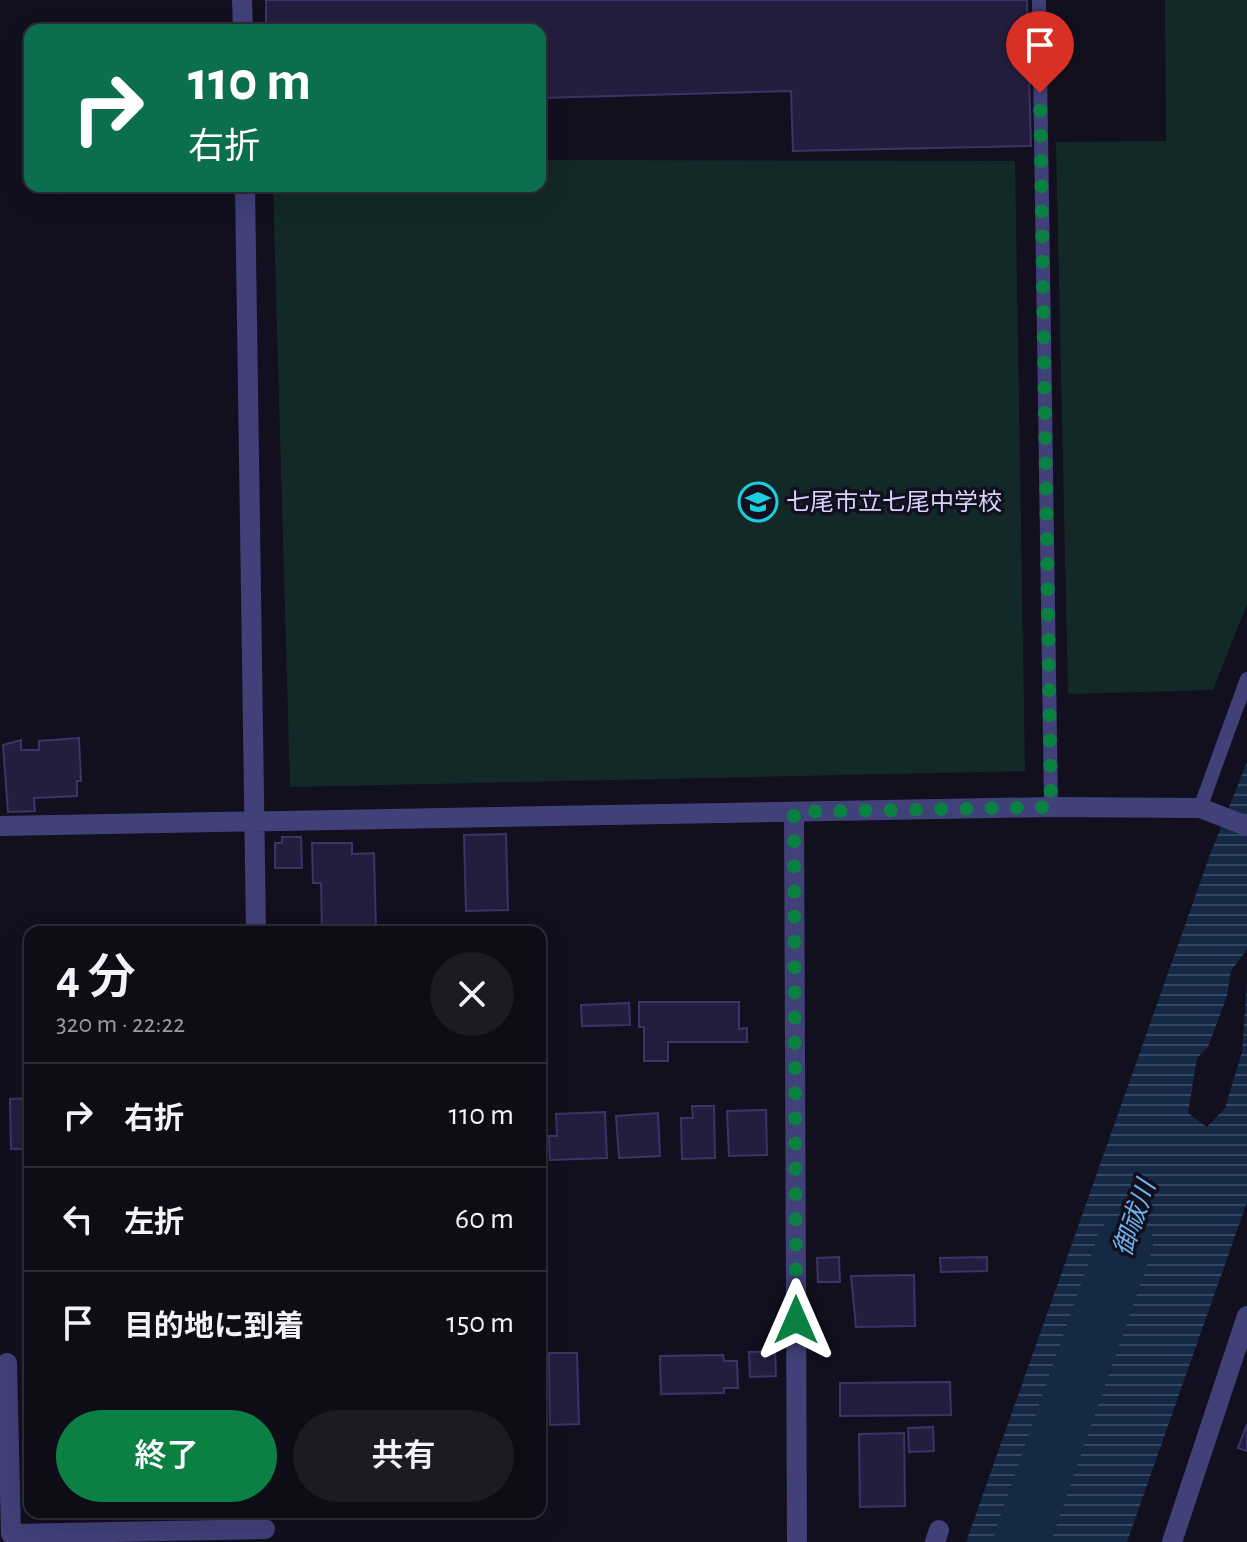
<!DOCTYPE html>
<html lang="ja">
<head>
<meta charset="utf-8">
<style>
  body { margin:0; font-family:"Alegreya Sans","Noto Sans JP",sans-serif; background:#1c1a24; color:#f1f3f6; height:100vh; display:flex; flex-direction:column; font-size:30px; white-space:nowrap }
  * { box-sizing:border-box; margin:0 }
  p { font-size:26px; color:#9b9ba1 }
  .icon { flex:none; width:44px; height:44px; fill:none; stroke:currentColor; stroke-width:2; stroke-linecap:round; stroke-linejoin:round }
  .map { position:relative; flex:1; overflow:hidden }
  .drawer { position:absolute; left:24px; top:926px; width:522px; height:592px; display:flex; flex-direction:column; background:#0e0c17; border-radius:16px; box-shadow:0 8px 32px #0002,0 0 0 2px #2e2c36 }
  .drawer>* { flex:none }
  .guide { position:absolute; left:24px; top:24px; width:522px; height:168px; border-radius:16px; box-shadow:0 8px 32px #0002,0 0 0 2px #2e2c36; background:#0b6e4f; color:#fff; overflow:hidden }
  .pin { position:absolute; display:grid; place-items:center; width:68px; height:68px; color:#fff; margin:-82px -34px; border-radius:50% 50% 50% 0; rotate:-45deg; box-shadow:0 0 8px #0007 }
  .pin .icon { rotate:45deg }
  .me { position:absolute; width:88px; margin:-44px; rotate:0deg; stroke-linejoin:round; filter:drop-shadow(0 0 6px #0008) }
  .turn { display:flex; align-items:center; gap:28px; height:168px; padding:0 32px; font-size:36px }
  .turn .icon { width:104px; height:104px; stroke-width:2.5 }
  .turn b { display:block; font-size:56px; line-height:68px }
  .round { display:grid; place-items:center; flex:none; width:84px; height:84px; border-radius:42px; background:#1c1a24 }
  .headline { display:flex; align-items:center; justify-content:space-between; height:136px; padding:0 32px }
  h1 { font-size:48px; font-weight:600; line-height:60px }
  .primary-button { display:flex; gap:16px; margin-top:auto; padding:16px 32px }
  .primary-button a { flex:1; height:92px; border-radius:48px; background:#0b8043; color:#fff; font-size:32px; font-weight:600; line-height:92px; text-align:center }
  .primary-button a+a { background:#1c1a24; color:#f1f3f6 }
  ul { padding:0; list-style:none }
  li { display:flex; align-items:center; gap:24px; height:104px; padding:0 32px; border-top:2px solid #2e2c36 }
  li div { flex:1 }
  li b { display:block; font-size:30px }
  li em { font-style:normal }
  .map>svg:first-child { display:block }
</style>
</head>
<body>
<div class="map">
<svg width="1247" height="1542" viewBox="0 0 1247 1542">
  <defs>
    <pattern id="water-rules" width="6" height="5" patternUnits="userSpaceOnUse" patternTransform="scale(2)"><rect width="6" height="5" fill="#152844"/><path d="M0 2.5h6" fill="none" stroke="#364660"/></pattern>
  </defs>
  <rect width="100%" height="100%" fill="#12101f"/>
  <!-- grass -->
  <path fill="#132927" d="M1165,0H1247V604L1213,690L1068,694L1056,142L1166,141Z
    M540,160L1015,161L1025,771L290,787L273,186H540Z"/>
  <!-- water -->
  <path fill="url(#water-rules)" fill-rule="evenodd" d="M1247,762V949L1231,971L1227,996L1208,1047L1197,1058L1188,1113L1207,1127L1225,1108L1242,1052L1247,983V1202L1127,1542H966L1211,852ZM1098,1305L1103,1323L1088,1373L1084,1406L1073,1442L1052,1486L1045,1485C1043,1448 1057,1315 1098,1305Z"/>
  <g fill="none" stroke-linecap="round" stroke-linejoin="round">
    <!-- river -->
    <path stroke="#152844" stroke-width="56" d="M1021,1542L1125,1243"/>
  </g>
  <!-- building -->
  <path fill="#241e3e" stroke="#3c3367" stroke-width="2" d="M266,0H1027L1031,146L793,151L791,91L540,98V30H266Z
    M79,738L81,781H77V796L34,798L35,811L8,812L3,745L21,740V750H39V741Z
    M506,834L508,910L466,911L464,835Z
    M282,837H301L302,868H275V843H282Z
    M312,843H352V854L374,853L376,930L322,931L321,883H313Z
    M639,1002H739V1029L747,1028V1042H668V1061H644V1027H639Z
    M629,1003L630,1025L582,1026L581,1005Z
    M30,1098V1149H11L10,1099Z
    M692,1106H714L715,1158L682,1159L681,1118H693Z
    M766,1110L767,1155L729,1156L727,1111Z
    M605,1112L607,1158L550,1160L549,1136H557L556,1114Z
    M658,1113L660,1156L619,1158L616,1116Z
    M839,1257L840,1282H818L817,1258Z
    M987,1257V1271L941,1272L940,1258Z
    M914,1275L915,1326L856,1327L851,1276Z
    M775,1351L776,1376L750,1377L749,1352Z
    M549,1353H577L579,1424L550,1425Z
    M723,1355L724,1361H737L738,1388H724V1393L661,1394L660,1356Z
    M950,1382L951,1415L840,1416V1383Z
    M1247,1424V1451L1238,1448Z
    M933,1427L934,1451L909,1452L908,1428Z
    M904,1433L905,1506L860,1507L859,1434Z
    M301,1512H409L302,1514Z"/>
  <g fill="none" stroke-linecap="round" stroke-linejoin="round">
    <!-- lane -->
    <path stroke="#414079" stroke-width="14" d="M1039,0L1051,807
      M1200,808L1247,679"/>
    <!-- street -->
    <path stroke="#414079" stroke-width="20" d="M242,0L243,30
      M245,186L256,932
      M794,812L797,1542
      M0,826L1051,807L1200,808L1247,826
      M7,1363L11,1534L265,1529
      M935,1542L939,1530
      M1172,1542L1247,1316"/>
  </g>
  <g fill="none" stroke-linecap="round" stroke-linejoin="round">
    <!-- route -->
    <path stroke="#0b8043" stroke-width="14" stroke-dasharray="0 25.2" d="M796,1320L794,812L1051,807L1040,93"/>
  </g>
  <!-- icons -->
  <defs>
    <g id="school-ring" transform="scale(2)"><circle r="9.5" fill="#12101f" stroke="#1ccedd" stroke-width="1.5"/><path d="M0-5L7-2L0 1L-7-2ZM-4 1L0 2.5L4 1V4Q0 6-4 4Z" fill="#1ccedd"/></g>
  </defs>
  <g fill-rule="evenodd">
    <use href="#school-ring" x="758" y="502"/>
  </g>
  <g text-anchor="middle" stroke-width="7" stroke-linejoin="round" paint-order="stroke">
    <!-- poi labels -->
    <g font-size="24" fill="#d7d3fa" stroke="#12101f" text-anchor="start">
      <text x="786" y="510">七尾市立七尾中学校</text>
    </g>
    <!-- water labels -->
    <g font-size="26" font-style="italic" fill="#6eb5ed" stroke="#12101f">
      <text transform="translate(1134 1218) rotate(-71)" y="9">御祓川</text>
    </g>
  </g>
</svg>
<div class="pin" style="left:1040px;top:93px;background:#d93025"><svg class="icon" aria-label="arrive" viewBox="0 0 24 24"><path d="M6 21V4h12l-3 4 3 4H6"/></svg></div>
<svg class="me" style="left:796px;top:1320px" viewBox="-20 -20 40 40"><path d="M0-17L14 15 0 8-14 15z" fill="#0b8043" stroke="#fff" stroke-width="4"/></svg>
<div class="guide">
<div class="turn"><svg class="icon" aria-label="right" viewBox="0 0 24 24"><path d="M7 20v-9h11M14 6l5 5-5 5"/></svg><div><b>110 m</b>右折</div></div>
</div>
<section class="drawer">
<div class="headline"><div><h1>4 分</h1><p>320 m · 22:22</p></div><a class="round"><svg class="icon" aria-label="close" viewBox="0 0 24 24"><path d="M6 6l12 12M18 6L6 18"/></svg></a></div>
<ul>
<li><svg class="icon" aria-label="right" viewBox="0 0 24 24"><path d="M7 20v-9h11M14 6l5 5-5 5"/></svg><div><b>右折</b></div><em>110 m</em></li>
<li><svg class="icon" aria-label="left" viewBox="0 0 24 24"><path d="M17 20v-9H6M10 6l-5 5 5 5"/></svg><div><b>左折</b></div><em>60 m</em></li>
<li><svg class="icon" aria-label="arrive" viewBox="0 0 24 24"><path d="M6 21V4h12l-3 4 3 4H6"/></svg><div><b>目的地に到着</b></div><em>150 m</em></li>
</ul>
<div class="primary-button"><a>終了</a><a>共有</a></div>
</section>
</div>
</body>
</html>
